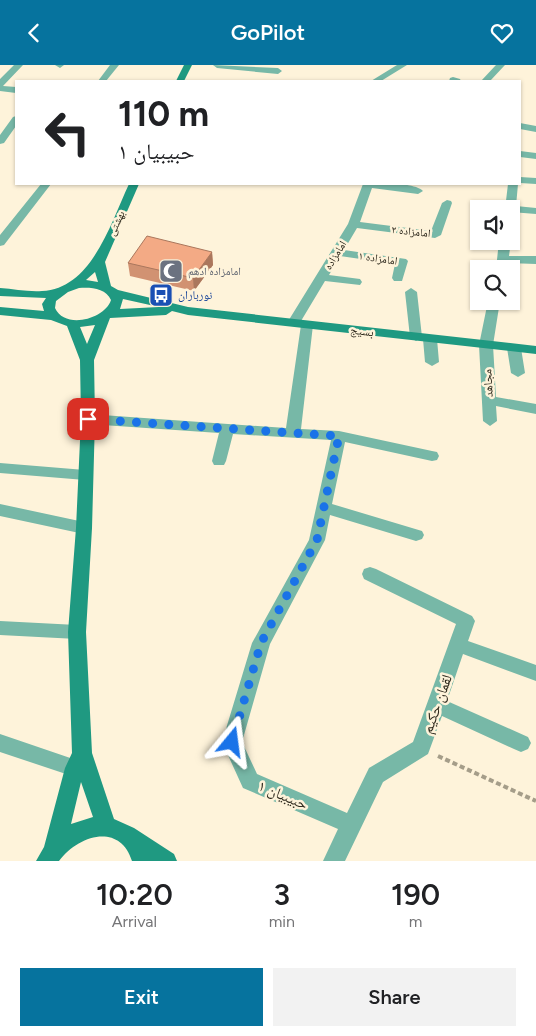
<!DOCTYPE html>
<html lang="en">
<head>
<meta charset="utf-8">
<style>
  body { margin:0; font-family:Figtree,"Noto Naskh Arabic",sans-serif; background:#f2f2f2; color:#202124; height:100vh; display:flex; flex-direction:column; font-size:19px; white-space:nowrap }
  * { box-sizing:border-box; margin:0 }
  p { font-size:16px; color:#757577 }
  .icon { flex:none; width:28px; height:28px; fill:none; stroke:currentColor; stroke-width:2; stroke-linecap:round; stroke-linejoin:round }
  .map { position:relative; height:796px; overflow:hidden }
  .panel { display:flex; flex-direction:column; background:#fff; flex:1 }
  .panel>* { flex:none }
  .banner { position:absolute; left:15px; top:15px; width:506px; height:105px; border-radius:0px; box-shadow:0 1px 4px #0004; background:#fff; color:#202124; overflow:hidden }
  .fabs { position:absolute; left:470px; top:135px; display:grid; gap:10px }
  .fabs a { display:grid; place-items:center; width:50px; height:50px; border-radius:0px; background:#fff; box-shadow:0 1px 4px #0004; font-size:25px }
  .pin { position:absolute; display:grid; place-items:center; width:42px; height:42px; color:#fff; margin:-21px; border-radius:10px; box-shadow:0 2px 8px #0006 }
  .me { position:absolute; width:55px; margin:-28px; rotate:16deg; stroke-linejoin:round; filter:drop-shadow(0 0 4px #0008) }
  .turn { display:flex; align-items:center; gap:18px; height:105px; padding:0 20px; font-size:22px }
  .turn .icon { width:65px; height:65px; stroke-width:2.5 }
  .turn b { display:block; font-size:35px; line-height:42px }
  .eta { display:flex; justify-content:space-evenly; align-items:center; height:85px; text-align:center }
  .eta b { font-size:30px; font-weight:600; line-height:35px }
  .button { display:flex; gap:10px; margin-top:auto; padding:10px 20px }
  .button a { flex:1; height:58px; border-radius:0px; background:#06739e; color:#fff; font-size:20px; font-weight:600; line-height:58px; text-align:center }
  .button a+a { background:#f2f2f2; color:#202124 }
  header { display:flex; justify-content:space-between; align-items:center; height:65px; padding:0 20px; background:#06739e; color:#fff; font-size:22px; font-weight:600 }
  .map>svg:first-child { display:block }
</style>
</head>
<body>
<header><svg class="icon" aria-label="back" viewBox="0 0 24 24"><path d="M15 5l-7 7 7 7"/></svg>GoPilot<svg class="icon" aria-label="heart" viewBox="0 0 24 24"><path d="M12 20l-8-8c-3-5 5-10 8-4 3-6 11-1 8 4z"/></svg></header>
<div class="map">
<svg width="536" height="796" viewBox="0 0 536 796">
  <rect width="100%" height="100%" fill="#fef3da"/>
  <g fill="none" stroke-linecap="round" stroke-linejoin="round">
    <!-- path -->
    <path stroke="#a59d89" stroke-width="4" stroke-dasharray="5 3" stroke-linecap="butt" d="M438,691L536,736"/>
    <!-- street -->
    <path fill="#77b8a7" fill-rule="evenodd" d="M14,0H23L3,21L16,22V28L0,26V14Z
      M55,0H64L60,3Z
      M110,0H119L106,16H98Z
      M213,0L278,3L282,6L278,9L217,3Z
      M397,0H407L381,16H371Z
      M496,0H505L490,16H481Z
      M453,12L460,14L461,16H449L450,13Z
      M16,51V61L4,78L0,79V70L13,52Z
      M520,58L536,61V67L520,64Z
      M520,86L536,88V94L520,92Z
      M520,112L536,113V119L520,118Z
      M41,119H51L4,180L0,181V170Z
      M363,119C376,118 414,117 423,126L418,129L372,123L360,157L431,166L442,138L447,135L451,136L452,138L441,170L435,173L357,163L344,185L406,194L408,196L402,216H394L392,213L395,199L340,191L329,210L360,214L362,217L360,220L325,216L298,261H288L287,258L348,159Z
      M508,119H518L516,141L536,143V149L511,147V144H505Z
      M499,176H511L509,191H536V199L508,198L506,204H496Z
      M411,223L417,227L422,272L416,276L410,272L405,227Z
      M488,236H500L493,280L496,332L536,339V349L496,341L497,356L490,361L483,356L479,280Z
      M307,256L313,260L301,364L339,366L432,386L437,387L439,391L437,395L432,396L345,377L332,439L422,466L424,470L422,474L416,476L330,450L325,475L270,579L242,677L257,709L347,748L369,703L413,677L456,559L364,514L362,509L364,504L370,502L376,504L472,551L475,556L468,576L536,600V616L463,589L447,636L528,672L531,678L528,684L521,687L514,684L442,651L428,689L383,717L345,796H323L338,764L243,723L222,677L252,578L309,475L331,375L233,369L226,396L224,400H214L212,396L219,368L88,359L81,354L88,349L286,363L301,260Z
      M430,270L437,274L439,297L432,301L425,297L423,274Z
      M514,279L521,283L525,308L518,312L511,308L507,283Z
      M0,398L85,405L90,406L93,410L90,414L85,415L0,408Z
      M0,439L84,457L90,459L92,463L90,467L84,469L0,451Z
      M0,556L77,560L83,562L86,567L83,572L77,574L0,570Z
      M0,669L82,697L85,703L82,709L75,712L0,687Z"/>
    <!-- secondary -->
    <path fill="#1f9981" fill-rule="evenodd" d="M184,0H192L184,16H176Z
      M129,119H139L105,197L111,221L118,225L188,242L536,281V289L188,250L172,246L166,250L110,253L94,295L95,354L92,463L86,567L92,688L114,754L134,763L174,789L177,796H132C120,757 78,770 59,796H36L44,782L65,703L72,688L68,567L76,463L81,354L80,295L67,261L51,255L0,250V242L44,246L42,239L46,233L0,231V223C14,224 28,227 42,226C92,224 111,157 129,119ZM95,207L98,217L86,215ZM79,223C90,222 106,223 111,235C105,254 65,265 55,243L56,236L68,227ZM123,234L159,242L120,244ZM95,260L87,279L80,262ZM81,717L93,752L71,759Z"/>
  </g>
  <!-- wall -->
  <path fill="#d19272" d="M212,187L213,200L194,226L130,211L128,198Z"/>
  <!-- shaded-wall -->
  <path fill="#aa775d" d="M212,187L213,200L194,226L193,213Z"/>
  <!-- building -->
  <path fill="#f3aa85" stroke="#aa775d" d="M147,171L212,187L193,213L128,198Z"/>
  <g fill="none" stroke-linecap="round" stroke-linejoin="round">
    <!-- route -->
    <path stroke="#1a73e8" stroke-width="9" stroke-dasharray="0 16.2" d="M88,354L339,371L317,475L261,578L232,677"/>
  </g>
  <!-- icons -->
  <defs>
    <g id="mosque-square" transform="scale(1.25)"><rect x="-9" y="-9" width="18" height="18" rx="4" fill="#6b7280" stroke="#fef3da"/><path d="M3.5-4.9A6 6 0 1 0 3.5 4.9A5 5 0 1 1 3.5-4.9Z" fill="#fff"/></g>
    <g id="bus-square" transform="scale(1.25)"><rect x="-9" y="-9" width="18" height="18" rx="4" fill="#1a4fb4" stroke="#fef3da"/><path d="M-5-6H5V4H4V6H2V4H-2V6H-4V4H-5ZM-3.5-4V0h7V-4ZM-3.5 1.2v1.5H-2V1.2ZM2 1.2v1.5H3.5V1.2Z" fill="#fff"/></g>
  </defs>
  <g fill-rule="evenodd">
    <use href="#mosque-square" x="171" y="206"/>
    <use href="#bus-square" x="161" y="230"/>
  </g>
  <g text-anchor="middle" stroke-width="5" stroke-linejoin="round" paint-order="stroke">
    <!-- far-street labels -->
    <g font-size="11" fill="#2e291d" stroke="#fef3da">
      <text transform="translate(116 158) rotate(-65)" y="4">بهشتی</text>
      <text transform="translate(411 166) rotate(6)" y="4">امامزاده ۲</text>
      <text transform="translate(335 190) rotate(-58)" y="4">امامزاده</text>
      <text transform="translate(378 193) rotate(8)" y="4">امامزاده ۱</text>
    </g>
    <!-- far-worship labels -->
    <g font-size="11" fill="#5b616d" stroke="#fef3da" text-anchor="start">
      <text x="188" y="210">امامزاده ادهم</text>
    </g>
    <!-- transit labels -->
    <g font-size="12" fill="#164399" stroke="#fef3da" text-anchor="start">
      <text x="178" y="234">نورباران</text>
    </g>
    <!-- street labels -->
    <g font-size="12" fill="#2e291d" stroke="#fef3da">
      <text transform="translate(362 266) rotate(7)" y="4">بسیج</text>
      <text transform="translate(488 318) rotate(-93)" y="4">مجاهد</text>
    </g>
    <!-- near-street labels -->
    <g font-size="15" fill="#2e291d" stroke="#fef3da">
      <text transform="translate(437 639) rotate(-70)" y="5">لقمان حکیم</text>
      <text transform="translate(283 730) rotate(23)" y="5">حبیبیان ۱</text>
    </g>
  </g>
</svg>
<div class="fabs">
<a><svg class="icon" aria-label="sound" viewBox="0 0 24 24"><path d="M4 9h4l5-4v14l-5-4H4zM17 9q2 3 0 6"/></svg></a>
<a><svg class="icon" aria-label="search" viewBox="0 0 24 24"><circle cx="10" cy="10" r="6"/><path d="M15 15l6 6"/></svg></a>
</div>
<div class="pin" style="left:88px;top:354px;background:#d93025"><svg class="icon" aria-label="arrive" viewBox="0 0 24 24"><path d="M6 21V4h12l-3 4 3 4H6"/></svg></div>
<svg class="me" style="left:232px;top:677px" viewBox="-20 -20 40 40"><path d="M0-17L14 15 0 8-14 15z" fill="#1a73e8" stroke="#fff" stroke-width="4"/></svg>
<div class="banner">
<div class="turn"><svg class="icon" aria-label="left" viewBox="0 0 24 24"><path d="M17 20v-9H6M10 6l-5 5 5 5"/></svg><div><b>110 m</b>حبیبیان ۱</div></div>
</div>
</div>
<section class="panel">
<div class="eta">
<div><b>10:20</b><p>Arrival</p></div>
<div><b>3</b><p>min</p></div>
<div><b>190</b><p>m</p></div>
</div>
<div class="button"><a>Exit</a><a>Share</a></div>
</section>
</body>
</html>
